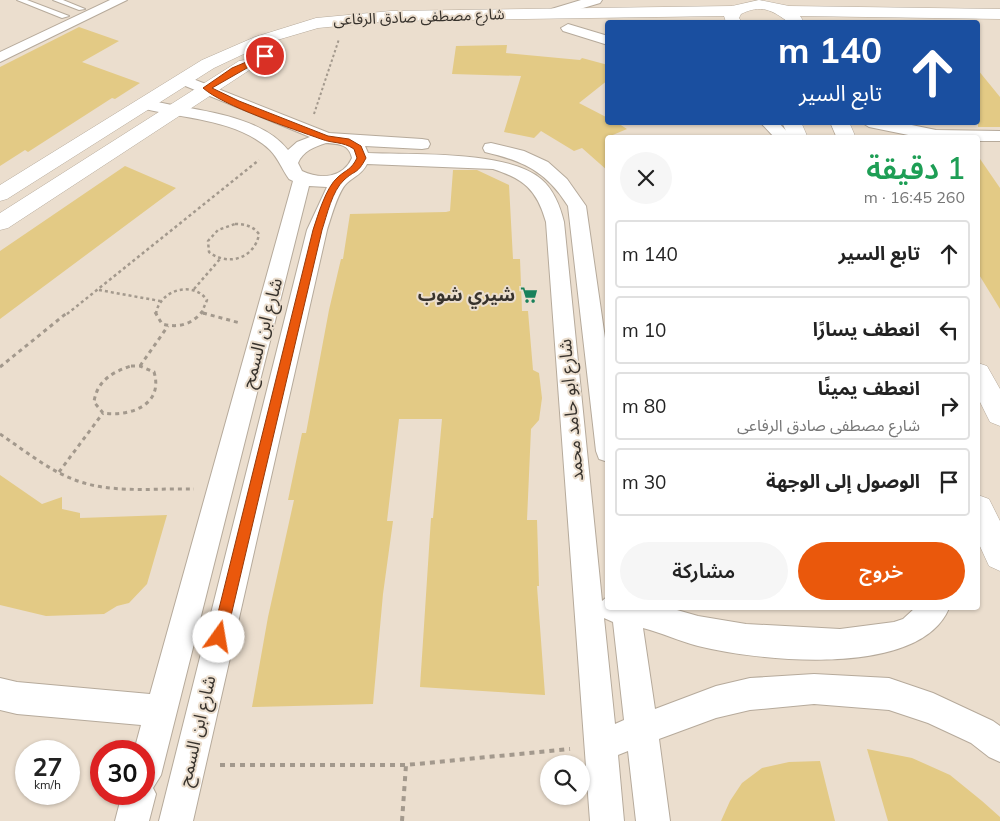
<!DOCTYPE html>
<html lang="ar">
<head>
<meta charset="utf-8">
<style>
  body { margin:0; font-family:Mulish,"Noto Sans Arabic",sans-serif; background:#f6f6f6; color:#222; direction:rtl; height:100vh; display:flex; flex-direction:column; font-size:19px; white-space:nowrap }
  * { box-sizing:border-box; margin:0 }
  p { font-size:16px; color:#767676 }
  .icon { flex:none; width:28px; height:28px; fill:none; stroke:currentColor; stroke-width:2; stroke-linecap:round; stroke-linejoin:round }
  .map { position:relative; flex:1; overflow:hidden; direction:ltr }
  .details { position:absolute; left:605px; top:135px; width:375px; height:475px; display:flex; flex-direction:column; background:#fff; border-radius:5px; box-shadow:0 1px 4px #0004; direction:rtl }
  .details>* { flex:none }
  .guide { position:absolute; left:605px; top:20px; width:375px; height:105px; border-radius:5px; box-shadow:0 1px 4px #0004; direction:rtl; background:#1a4fa0; color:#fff; overflow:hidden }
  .tools { position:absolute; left:540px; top:755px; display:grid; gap:10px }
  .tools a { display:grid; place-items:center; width:50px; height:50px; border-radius:50%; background:#fff; box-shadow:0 1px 4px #0004; font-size:25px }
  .speed { position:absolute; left:15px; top:740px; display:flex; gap:10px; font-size:25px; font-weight:700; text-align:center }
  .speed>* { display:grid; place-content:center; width:65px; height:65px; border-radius:50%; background:#fff; box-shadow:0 1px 4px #0004; line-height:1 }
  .speed small { font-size:12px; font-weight:400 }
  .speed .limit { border:8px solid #d22; background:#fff; color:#111 }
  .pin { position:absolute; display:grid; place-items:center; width:42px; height:42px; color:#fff; margin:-21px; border:2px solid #fff; border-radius:50%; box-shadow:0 1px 5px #0007 }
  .me { position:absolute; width:55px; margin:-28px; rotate:13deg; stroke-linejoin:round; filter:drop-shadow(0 0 4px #0008) }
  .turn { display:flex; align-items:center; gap:18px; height:105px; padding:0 15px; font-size:22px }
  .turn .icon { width:65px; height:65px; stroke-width:2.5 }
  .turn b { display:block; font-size:35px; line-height:42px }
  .round { display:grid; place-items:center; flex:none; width:52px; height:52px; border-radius:26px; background:#f6f6f6 }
  .head { display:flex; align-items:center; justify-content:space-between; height:85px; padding:0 15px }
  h1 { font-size:30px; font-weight:600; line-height:38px; color:#1e9e55 }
  .cta { display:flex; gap:10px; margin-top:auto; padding:10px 15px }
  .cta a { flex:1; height:58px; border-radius:30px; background:#ea580c; color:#fff; font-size:20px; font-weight:600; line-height:58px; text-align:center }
  .cta a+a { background:#f6f6f6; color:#222 }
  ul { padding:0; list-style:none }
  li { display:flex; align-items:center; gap:15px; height:68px; margin:0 10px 8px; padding:0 5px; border:2px solid #e0e0e0; border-radius:5px }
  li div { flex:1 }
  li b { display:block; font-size:19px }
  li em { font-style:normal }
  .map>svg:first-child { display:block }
</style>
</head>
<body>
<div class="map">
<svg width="1000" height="821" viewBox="0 0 1000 821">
  <rect width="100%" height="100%" fill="#ebdece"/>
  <!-- building -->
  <path fill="#e3ca85" d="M79,27L119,41L82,62L140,83L115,99L112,98L28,152L25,150L0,166V67Z
    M507,45L506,53L580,60L582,58L608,65V80L579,103L608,118V122H616L627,129L608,137V171L582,148L574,151L541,131L534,138L504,132L521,76L452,74L456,46Z
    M978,70L1000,97V127H978Z
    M978,156L1000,188V309L978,273Z
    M125,166L176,188L0,319V251Z
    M453,170H477L509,185L513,259H520L522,311H528L533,370L539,373L542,398L539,420L531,429L527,520H537L539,586H537L545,695L420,687L431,518H433L442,419H399L387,521H393L383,594L373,704L252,707L268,617L294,500H288L302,433H306L329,310L341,259H343L350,214L446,212L450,211Z
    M0,475L42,504L62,497V509L80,513V518L167,515L147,584L129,603L117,606L104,614L46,616L0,605Z
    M867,749L912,758L950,775L982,801L1000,817V821H888Z
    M820,761L835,821H721L730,801L742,783L762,768L789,762Z"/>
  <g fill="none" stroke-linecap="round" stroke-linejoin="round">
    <!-- lane casing -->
    <g stroke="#b6aa9b" stroke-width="2">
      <path id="lane" d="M17,0H27L69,16L62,18Z
        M53,0H63L85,9L79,10Z"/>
    </g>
    <!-- street casing -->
    <g stroke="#b6aa9b" stroke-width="2">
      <path id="street" d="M110,0H127L0,62V52Z
        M581,0H602L600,3L553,17L546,13L548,10Z
        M568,24L608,36V45L563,31L561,28Z
        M183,75L329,133L422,139L428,140L430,144L428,148L422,149L365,146L368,153C413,155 507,150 541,179C554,190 560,206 564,222L602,601L608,596V608H670L698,616L746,624L840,629L894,622L903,619L915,608H949C920,679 758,661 698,646C679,641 662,633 643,628L655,709L716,686L750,678L814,674L889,678L933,693L993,721L1000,726V762L989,757L971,743L928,723L889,710L814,704L750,710L716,718L659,739L670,821H636L628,751L618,755L624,821H590L546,222C537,190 524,179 493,169L367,164C362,174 355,176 347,183C338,191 331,218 327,230L193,821H159L307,230L327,187L309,186L161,775L153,788L156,794L149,821H115L122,794H144V751H134L141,725L17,714L0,710V678L17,682L150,694L293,181L289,179C282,169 278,158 270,150C236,118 180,119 137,107L135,104L143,99C187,110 258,112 288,150L297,142L310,137L178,83L175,80L178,77ZM326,143C339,144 349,144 352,158C343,178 321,180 302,171L298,163C303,151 314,147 326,143ZM604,618L613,622L624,720L615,724Z
        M760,122H778L793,138H775Z
        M861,122H897L936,130L1000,131V141H978V138H923L869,127Z
        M491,143L524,151L548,162L567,179L586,206L608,359V462L599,459L596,451L568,206C546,171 523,161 485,152L483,148L485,144Z"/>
    </g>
    <!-- secondary casing -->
    <g stroke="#b6aa9b" stroke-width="1">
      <path id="secondary" d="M759,0L789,6L1000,9V19L800,16L804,22C799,22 791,24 788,22C772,10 761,4 741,14L739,18L742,22H726L724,16L391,21L318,28L267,43L214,68L7,199L0,201V185L202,60L255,37L316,18L391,11L732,6Z
        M245,60L251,61L254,65L251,69L8,228L0,230V213L239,61Z
        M782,122H801L808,138H789Z
        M830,122H849L856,138H837Z
        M978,363L987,366L1000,389V426L990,422L978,398Z
        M978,495L989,499L1000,521V571L989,566L978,542Z"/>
    </g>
    <!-- path-far3 -->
    <path stroke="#a3998d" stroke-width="2" stroke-dasharray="2.5 2.5" stroke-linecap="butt" d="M314,114L339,39"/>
    <!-- path-far2 -->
    <path stroke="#a3998d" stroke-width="2.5" stroke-dasharray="3 3" stroke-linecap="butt" d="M235,224C245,224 253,226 259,234C255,258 228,267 209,252L208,241L218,230Z
      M194,289L220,259
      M99,290L160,301
      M203,313L206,314
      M67,314L259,160
      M156,314C159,290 193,280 207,300L201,314"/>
    <!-- path-far1 -->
    <path stroke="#a3998d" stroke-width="3" stroke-dasharray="4 4" stroke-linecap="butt" d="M155,312L162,324C178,328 191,325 202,312
      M203,313L240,323
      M131,366H140L154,372C164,405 130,417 103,413L94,402C97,381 112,372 131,366Z
      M140,366L168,326
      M0,367L68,312
      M0,434C24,450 48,470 75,480C112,494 155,488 194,489
      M59,472L103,413"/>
    <!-- path -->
    <path stroke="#a3998d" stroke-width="4" stroke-dasharray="5 5" stroke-linecap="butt" d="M220,765H406L570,749
      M402,821L406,765"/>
    <!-- lane -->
    <use href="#lane" fill="#fff" fill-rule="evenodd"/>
    <!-- street -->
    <use href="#street" fill="#fff" fill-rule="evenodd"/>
    <!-- secondary -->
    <use href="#secondary" fill="#fff" fill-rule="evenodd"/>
  </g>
  <!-- route -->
  <path fill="#ea580c" stroke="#983908" d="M263,55L268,56L212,88L239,101L328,136L349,139L361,146L366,158C357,175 356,169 344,180C332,191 327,215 322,230L226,637L224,642L219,644L214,642L212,637L313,230C318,215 326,187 338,177C347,169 351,170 357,158L354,149C342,141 334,144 321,139C293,129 223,106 203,88L232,68Z"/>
  <!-- icons -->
  <defs>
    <g id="supermarket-bare" transform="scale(1.35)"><path d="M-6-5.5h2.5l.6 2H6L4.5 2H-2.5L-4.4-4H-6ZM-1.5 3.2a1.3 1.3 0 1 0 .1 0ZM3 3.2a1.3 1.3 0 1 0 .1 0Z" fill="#19815b" stroke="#ebdece" stroke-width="2.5" paint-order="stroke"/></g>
  </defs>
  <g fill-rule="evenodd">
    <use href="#supermarket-bare" x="529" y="295"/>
  </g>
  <g text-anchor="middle" stroke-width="4" stroke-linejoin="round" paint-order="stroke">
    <!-- far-street labels -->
    <g font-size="15" fill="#38332d" stroke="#ebdece">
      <text transform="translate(419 17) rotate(-2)" y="5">شارع مصطفى صادق الرفاعى</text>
    </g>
    <!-- poi labels -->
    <g font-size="18" font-weight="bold" fill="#38332d" stroke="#ebdece" text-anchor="end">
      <text x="515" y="301">شيري شوب</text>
    </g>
    <!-- street labels -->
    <g font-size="18" fill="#38332d" stroke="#ebdece">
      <text transform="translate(262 333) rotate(-75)" y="6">شارع ابن السمح</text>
      <text transform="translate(571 410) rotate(-95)" y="6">شارع ابو حامد محمد</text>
      <text transform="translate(197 731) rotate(-77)" y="6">شارع ابن السمح</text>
    </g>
  </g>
</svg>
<div class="tools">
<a><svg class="icon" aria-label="search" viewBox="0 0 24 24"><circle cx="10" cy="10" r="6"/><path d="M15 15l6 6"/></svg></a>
</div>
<div class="speed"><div>27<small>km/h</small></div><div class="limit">30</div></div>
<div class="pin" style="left:265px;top:56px;background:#d93025"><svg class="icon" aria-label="arrive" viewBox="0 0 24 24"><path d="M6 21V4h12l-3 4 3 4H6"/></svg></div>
<svg class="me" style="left:219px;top:637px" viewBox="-20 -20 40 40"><circle r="19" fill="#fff"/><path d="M0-13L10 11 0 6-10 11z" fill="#ea580c"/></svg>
<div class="guide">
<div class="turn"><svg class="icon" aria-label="ahead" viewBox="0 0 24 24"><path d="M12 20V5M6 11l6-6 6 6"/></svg><div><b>140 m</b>تابع السير</div></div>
</div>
<section class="details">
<div class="head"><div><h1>1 دقيقة</h1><p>260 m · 16:45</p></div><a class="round"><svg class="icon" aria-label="close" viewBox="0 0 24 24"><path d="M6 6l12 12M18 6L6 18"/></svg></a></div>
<ul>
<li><svg class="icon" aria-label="ahead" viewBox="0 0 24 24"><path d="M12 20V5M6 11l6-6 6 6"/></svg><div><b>تابع السير</b></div><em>140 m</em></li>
<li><svg class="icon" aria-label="left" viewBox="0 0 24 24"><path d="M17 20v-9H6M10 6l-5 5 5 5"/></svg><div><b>انعطف يسارًا</b></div><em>10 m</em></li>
<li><svg class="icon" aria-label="right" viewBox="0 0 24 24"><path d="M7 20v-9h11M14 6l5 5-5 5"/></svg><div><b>انعطف يمينًا</b><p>شارع مصطفى صادق الرفاعى</p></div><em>80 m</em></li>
<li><svg class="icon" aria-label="arrive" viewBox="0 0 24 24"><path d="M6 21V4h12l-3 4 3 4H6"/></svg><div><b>الوصول إلى الوجهة</b></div><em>30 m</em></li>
</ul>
<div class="cta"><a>خروج</a><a>مشاركة</a></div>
</section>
</div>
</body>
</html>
